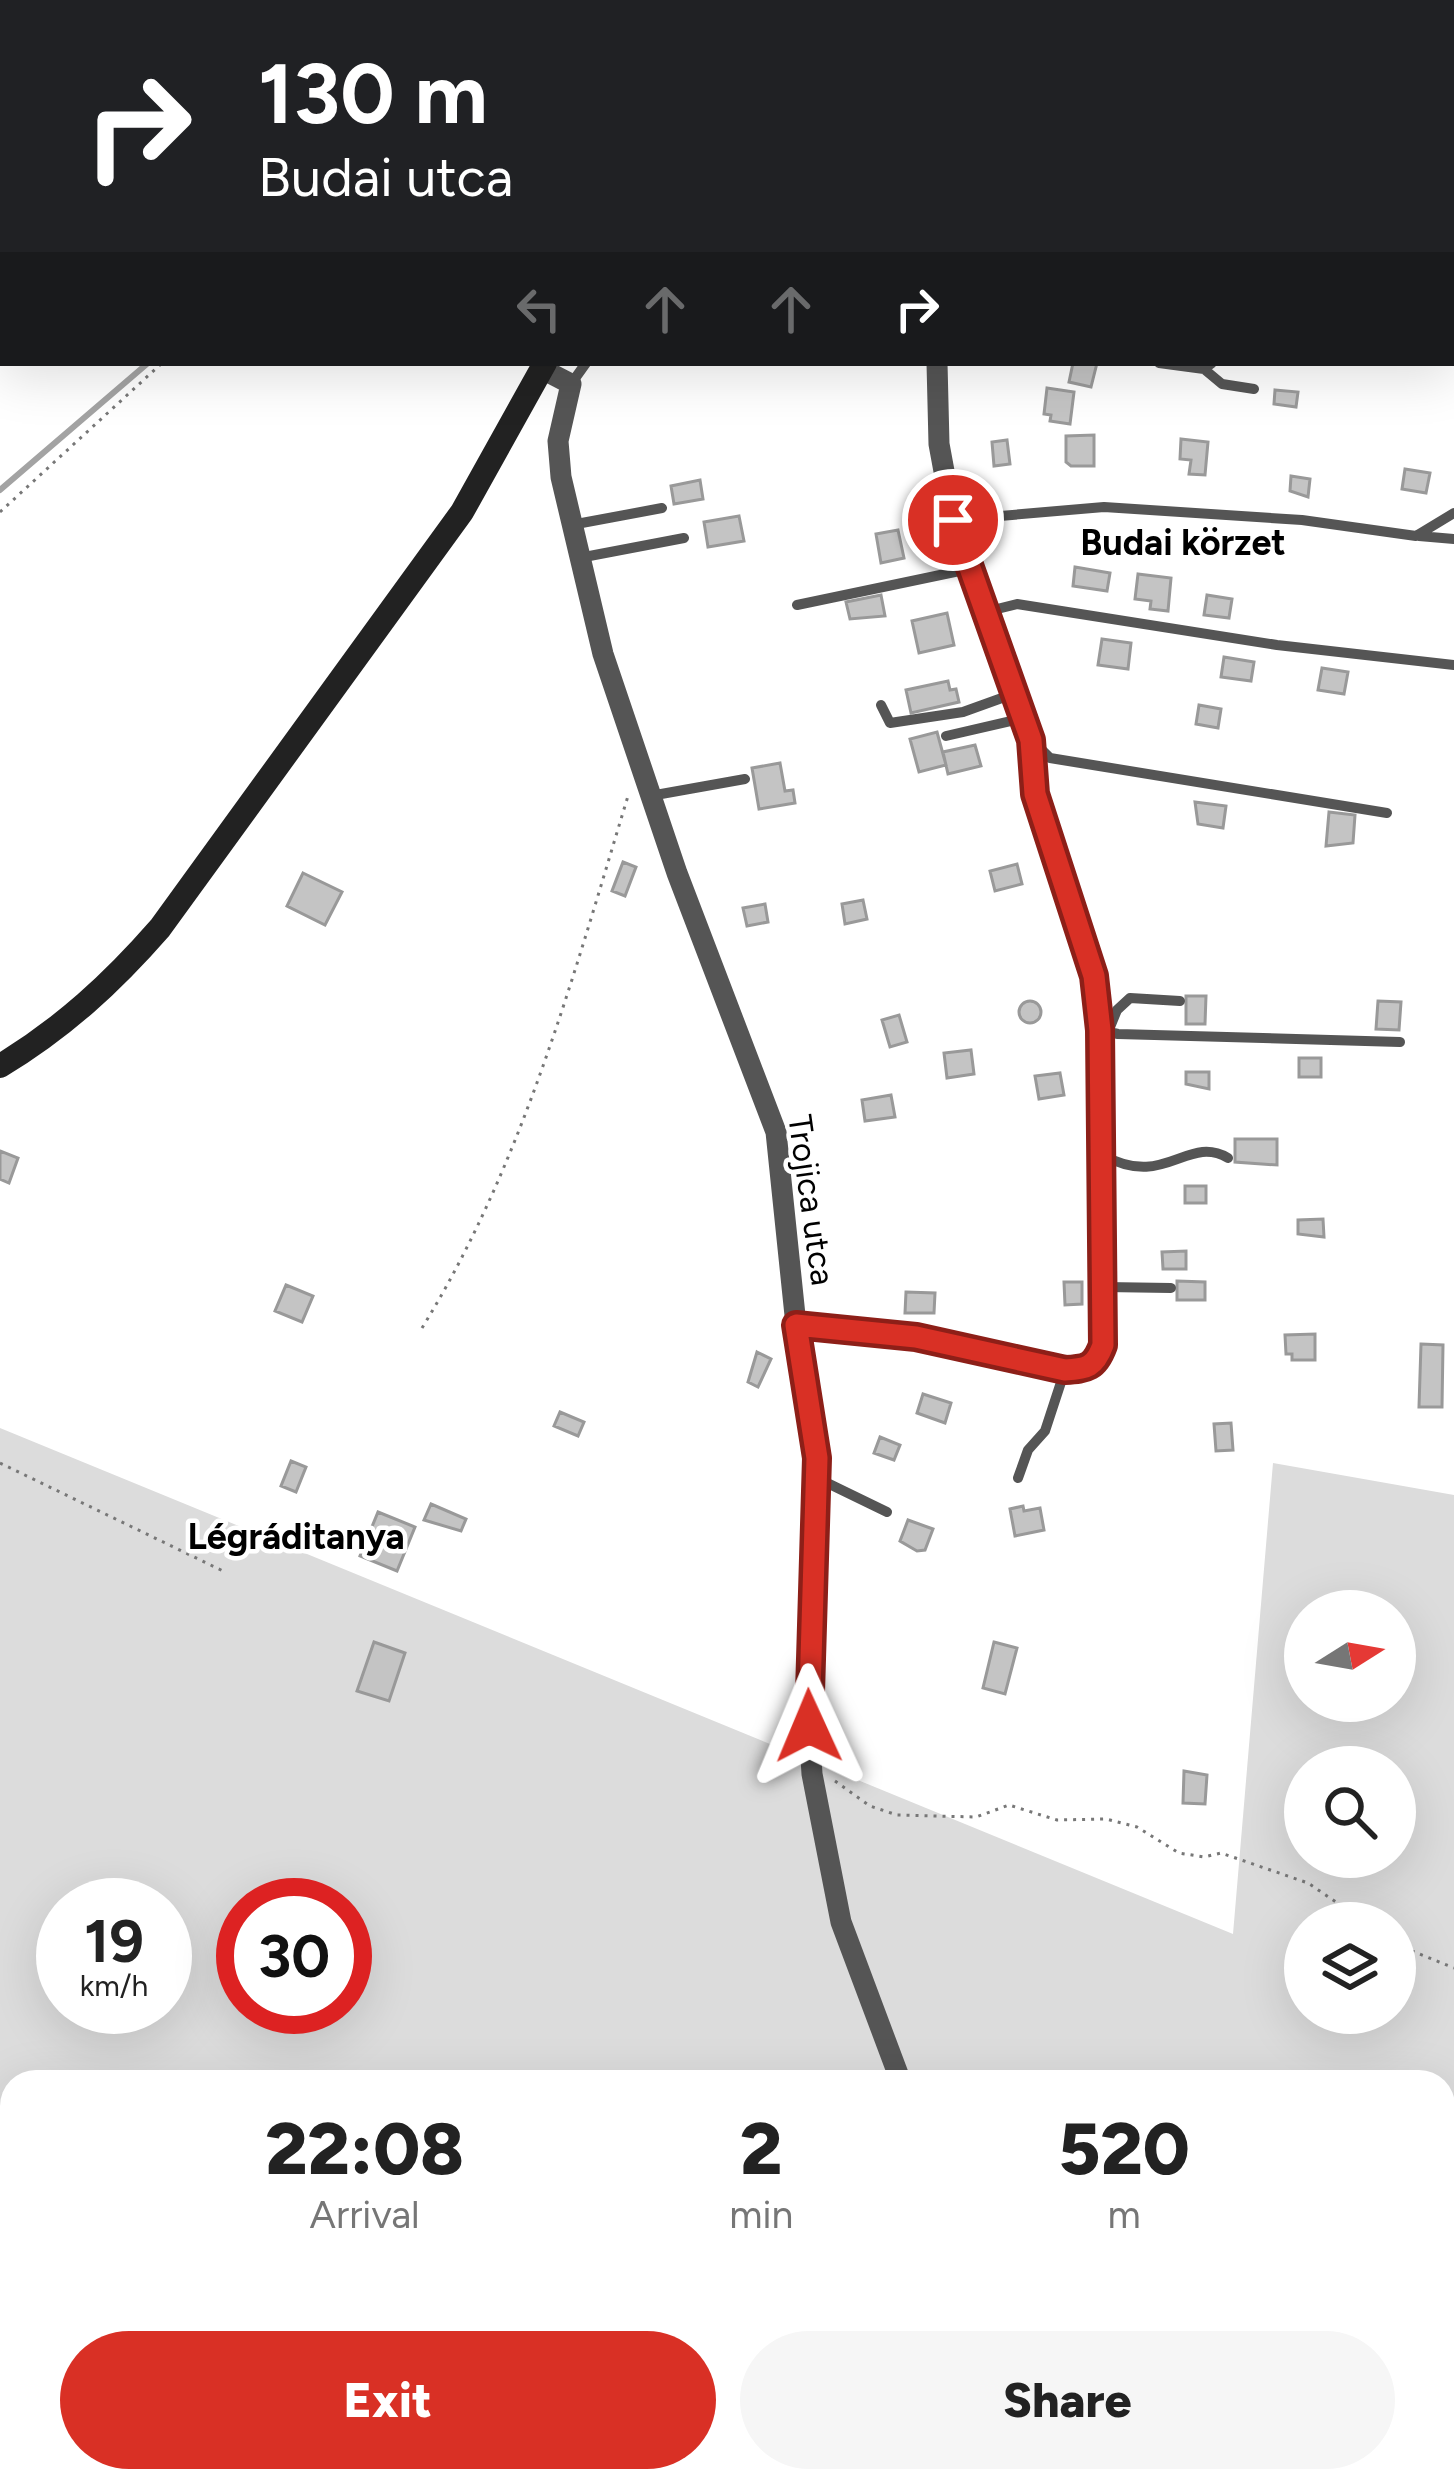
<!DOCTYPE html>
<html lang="en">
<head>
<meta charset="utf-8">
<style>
  body { margin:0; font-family:Figtree,sans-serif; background:#f6f6f6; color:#222; height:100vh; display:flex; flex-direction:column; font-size:45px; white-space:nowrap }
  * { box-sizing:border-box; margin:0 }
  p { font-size:39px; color:#767676 }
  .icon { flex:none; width:66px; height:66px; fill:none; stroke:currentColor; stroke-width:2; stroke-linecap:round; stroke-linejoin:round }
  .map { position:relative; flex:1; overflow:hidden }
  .drawer { position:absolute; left:0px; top:2070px; width:1455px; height:423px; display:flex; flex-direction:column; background:#fff; border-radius:36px 36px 0 0; box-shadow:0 12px 48px #0002 }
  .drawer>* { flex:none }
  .hud { position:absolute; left:0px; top:0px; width:1455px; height:366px; box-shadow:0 12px 48px #0002; background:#202124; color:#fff; overflow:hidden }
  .needle { width:78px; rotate:79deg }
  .tools { position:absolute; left:1284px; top:1590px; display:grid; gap:24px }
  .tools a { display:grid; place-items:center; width:132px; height:132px; border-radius:50%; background:#fff; box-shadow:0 12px 48px #0002; font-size:60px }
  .speed { position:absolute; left:36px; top:1878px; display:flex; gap:24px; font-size:60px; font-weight:700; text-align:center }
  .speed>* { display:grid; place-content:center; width:156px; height:156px; border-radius:50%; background:#fff; box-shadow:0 12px 48px #0002; line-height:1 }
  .speed small { font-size:30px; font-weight:400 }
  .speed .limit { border:18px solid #d22; background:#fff; color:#111 }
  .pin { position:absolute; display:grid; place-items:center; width:102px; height:102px; color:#fff; margin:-51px; border:6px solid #fff; border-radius:50%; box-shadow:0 3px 12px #0007 }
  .me { position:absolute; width:132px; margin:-66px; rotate:359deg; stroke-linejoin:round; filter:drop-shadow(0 0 9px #0008) }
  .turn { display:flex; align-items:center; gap:42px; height:252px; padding:0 60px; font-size:54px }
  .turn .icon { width:156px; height:156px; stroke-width:2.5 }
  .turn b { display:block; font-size:84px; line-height:102px }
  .lanes { display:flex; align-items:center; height:114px; padding:0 60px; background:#0003; justify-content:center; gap:60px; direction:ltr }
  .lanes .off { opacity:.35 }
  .eta { display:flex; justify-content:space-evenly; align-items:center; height:204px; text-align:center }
  .eta b { font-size:72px; font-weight:800; line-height:84px }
  .primary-button { display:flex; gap:24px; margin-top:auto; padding:24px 60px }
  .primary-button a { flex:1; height:138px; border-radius:72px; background:#d93025; color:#fff; font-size:48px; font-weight:800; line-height:138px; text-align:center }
  .primary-button a+a { background:#f6f6f6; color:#222 }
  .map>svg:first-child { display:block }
</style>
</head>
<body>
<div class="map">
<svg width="1454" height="2491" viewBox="0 0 1454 2491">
  <rect width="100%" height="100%" fill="#fff"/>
  <!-- green -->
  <path fill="#dcdcdc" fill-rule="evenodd" d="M0,1428L1233,1934L1273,1463L1454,1495V2491H0ZM1305,1611H1395V1701H1305ZM1305,1767H1395V1857H1305ZM63,1905H165V2007H63ZM243,1905H345V2007H243ZM1305,1923H1395V2013H1305ZM12,2082H1443V2481H12Z"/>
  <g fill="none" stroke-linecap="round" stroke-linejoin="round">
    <!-- stream -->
    <path stroke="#a3a3a3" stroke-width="6" d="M567,3L571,0
      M0,490L148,363"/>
  </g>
  <!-- building -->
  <path fill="#c4c4c4" stroke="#999" stroke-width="3" d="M1073,363H1097L1091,387L1069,382Z
    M1047,388L1074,392L1070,424L1050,421L1051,415L1044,414Z
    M1275,390L1298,392L1296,407L1274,404Z
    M1094,435V466H1071L1066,462V436Z
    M1181,439L1208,442L1205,475L1189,474L1191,460L1180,459Z
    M1007,440L1010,464L994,466L992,442Z
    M1405,469L1430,473L1426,493L1402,489Z
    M1291,476L1310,479L1308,497L1290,491Z
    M700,480L703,499L674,504L671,486Z
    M739,516L744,541L708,547L704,522Z
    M898,530L904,558L881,563L876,534Z
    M1075,567L1110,573L1107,591L1073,586Z
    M1138,574L1171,578L1168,611L1150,609L1151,601L1135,599Z
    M881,595L885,616L850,619L846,602Z
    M1207,595L1232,599L1229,618L1204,615Z
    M947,613L954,645L919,653L912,621Z
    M1102,639L1131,643L1128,669L1098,665Z
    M1224,657L1254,662L1251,681L1221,677Z
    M1322,668L1348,672L1344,694L1318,690Z
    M948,681L950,690L956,689L959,702L911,713L906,690Z
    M1199,705L1221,709L1218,728L1196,724Z
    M937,732L946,765L919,772L910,739Z
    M975,745L981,766L948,774L943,752Z
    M780,763L785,791L793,790L795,803L759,809L752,768Z
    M1195,802L1226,806L1223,828L1198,824Z
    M1329,812L1355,815L1353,843L1326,846Z
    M623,862L636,867L625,896L612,891Z
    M1017,864L1022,884L995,891L990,871Z
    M303,873L342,892L325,925L287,906Z
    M863,900L867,919L845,924L842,904Z
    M765,904L768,922L747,926L743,908Z
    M1186,996H1206L1205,1024H1186Z
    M1019 1012a11 11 0 1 1 22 0a11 11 0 1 1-22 0Z
    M1378,1001L1401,1002L1399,1030L1376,1029Z
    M899,1015L907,1042L890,1047L882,1020Z
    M971,1050L974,1074L947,1078L944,1053Z
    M1299,1058H1321V1077H1299Z
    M1186,1072H1209V1089L1186,1084Z
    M1060,1073L1064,1095L1039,1099L1035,1076Z
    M891,1095L895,1117L865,1121L862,1100Z
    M1235,1139H1277V1165L1235,1162Z
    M0,1151L18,1158L9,1183L0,1179Z
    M1185,1186H1206V1203H1185Z
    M1323,1219L1324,1237L1298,1234V1220Z
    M1186,1251V1269H1163L1162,1252Z
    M1177,1281L1205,1282V1300H1177Z
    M1064,1282H1082V1304L1065,1305Z
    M286,1285L313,1296L302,1322L275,1311Z
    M906,1292L935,1293L934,1313H905Z
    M1315,1334V1360H1292V1354H1286L1285,1335Z
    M1421,1344L1443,1345L1442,1407H1419Z
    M757,1352L771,1359L758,1387L748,1382Z
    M923,1394L951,1403L945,1423L917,1413Z
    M560,1412L584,1422L578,1436L554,1426Z
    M1231,1423L1233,1450L1216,1451L1214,1424Z
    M880,1437L900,1445L894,1460L874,1453Z
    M291,1461L306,1467L296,1492L281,1486Z
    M431,1504L466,1519L461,1531L424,1520Z
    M1023,1506L1024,1511L1040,1508L1044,1530L1015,1536L1010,1509Z
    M378,1512L415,1527L397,1571L360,1556Z
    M908,1520L933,1529L925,1550L917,1551L900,1541Z
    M374,1642L405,1653L389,1701L357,1691Z
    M994,1642L1017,1648L1005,1694L983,1688Z
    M1184,1771L1207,1775L1205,1804L1183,1803Z"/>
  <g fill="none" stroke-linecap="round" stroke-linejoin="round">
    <!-- path -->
    <path stroke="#777" stroke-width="3" stroke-dasharray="3 6" stroke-linecap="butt" d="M217,3L219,0
      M575,3L578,0
      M0,297L3,294
      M0,512L162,363
      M422,1328C522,1166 573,977 628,796
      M0,1463L223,1571
      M835,1781L870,1806L897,1815L976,1817L1009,1805L1057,1820L1106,1819L1137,1827L1179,1853L1204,1857L1221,1853L1308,1883L1367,1923
      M1395,1944L1454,1968
      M1443,2124L1454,2105
      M944,2481L945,2491"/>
    <!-- lane -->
    <path stroke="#555" stroke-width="10" d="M1159,363L1204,369L1212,363
      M1204,369L1222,384L1254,389
      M571,384L586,363
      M953,520L1104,507L1302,520L1416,536L1454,513
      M571,525L662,508
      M1419,536L1454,539
      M579,558L684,538
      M797,605L969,569
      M989,611L1017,604L1277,645L1454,665
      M881,705L890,723L963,712L1013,694
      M946,736L1024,718
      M1034,742L1050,758L1387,813
      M650,796L745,779
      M1100,1030L1118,1034L1400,1042
      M1108,1032L1117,1010L1130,998L1180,1001
      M1103,1155C1165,1190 1187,1134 1228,1158
      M1105,1287L1171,1288
      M1018,1478L1028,1450L1045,1431L1065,1370
      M819,1479L887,1512"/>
    <!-- street -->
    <path stroke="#555" stroke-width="21" d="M1110,0L1113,3
      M1048,3L1049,0
      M1452,211L1454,212
      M542,369L571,384L558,441L561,477L603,654L677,873L776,1132L796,1325L817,1458L807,1691L812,1774L841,1922L901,2082
      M796,1325L916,1337L1065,1370C1087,1369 1095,1367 1103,1345L1100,1030L1094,976L1035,794L1031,740L953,520L939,444L937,363
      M894,2491L897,2481"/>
    <!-- secondary -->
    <path stroke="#222" stroke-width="24" d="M822,3L826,0
      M0,1066C63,1028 112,983 160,928L462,512L545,363"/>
  </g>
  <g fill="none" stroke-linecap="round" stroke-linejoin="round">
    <!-- route casing -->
    <g stroke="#8d1f18" stroke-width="30">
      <path id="route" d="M809,1726L817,1458L796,1325L916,1337L1065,1370C1087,1369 1095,1367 1103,1345L1100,1030L1094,976L1035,794L1031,740L953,520"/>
    </g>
    <!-- route -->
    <use href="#route" stroke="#d93025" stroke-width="21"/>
  </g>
  <g text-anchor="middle" stroke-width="9" stroke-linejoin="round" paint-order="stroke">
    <!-- street labels -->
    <g font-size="33" fill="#000" stroke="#fff">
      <text transform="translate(812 1200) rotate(82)" y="12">Trojica utca</text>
    </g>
    <!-- neighbourhood labels -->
    <g font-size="36" font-weight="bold" fill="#000" stroke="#fff">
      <text x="1183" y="555">Budai körzet</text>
      <text x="296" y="1549">Légráditanya</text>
    </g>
  </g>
</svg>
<div class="tools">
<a><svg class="needle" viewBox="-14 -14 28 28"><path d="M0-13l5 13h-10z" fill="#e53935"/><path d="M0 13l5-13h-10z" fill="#767676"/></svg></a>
<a><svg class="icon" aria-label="search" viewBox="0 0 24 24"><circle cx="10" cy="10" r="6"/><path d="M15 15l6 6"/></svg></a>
<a><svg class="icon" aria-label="layers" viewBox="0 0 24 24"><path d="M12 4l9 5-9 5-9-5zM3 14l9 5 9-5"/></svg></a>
</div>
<div class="speed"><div>19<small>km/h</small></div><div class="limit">30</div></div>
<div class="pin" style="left:953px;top:520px;background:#d93025"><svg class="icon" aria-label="arrive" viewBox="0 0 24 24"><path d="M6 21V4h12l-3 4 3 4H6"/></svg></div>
<svg class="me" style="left:809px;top:1726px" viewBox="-20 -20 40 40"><path d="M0-17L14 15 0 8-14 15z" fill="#d93025" stroke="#fff" stroke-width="4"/></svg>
<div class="hud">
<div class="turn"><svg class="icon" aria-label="right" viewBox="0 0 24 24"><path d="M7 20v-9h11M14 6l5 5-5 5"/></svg><div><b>130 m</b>Budai utca</div></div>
<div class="lanes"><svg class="icon off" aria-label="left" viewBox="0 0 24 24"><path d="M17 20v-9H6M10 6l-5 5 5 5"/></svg><svg class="icon off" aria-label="ahead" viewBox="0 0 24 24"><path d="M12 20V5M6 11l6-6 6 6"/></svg><svg class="icon off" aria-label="ahead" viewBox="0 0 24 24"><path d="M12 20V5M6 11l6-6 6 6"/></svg><svg class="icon" aria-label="right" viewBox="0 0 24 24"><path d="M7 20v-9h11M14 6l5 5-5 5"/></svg></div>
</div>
<section class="drawer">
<div class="eta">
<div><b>22:08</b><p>Arrival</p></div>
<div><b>2</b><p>min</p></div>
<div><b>520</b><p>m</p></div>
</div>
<div class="primary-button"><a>Exit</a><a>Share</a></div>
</section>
</div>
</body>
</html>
